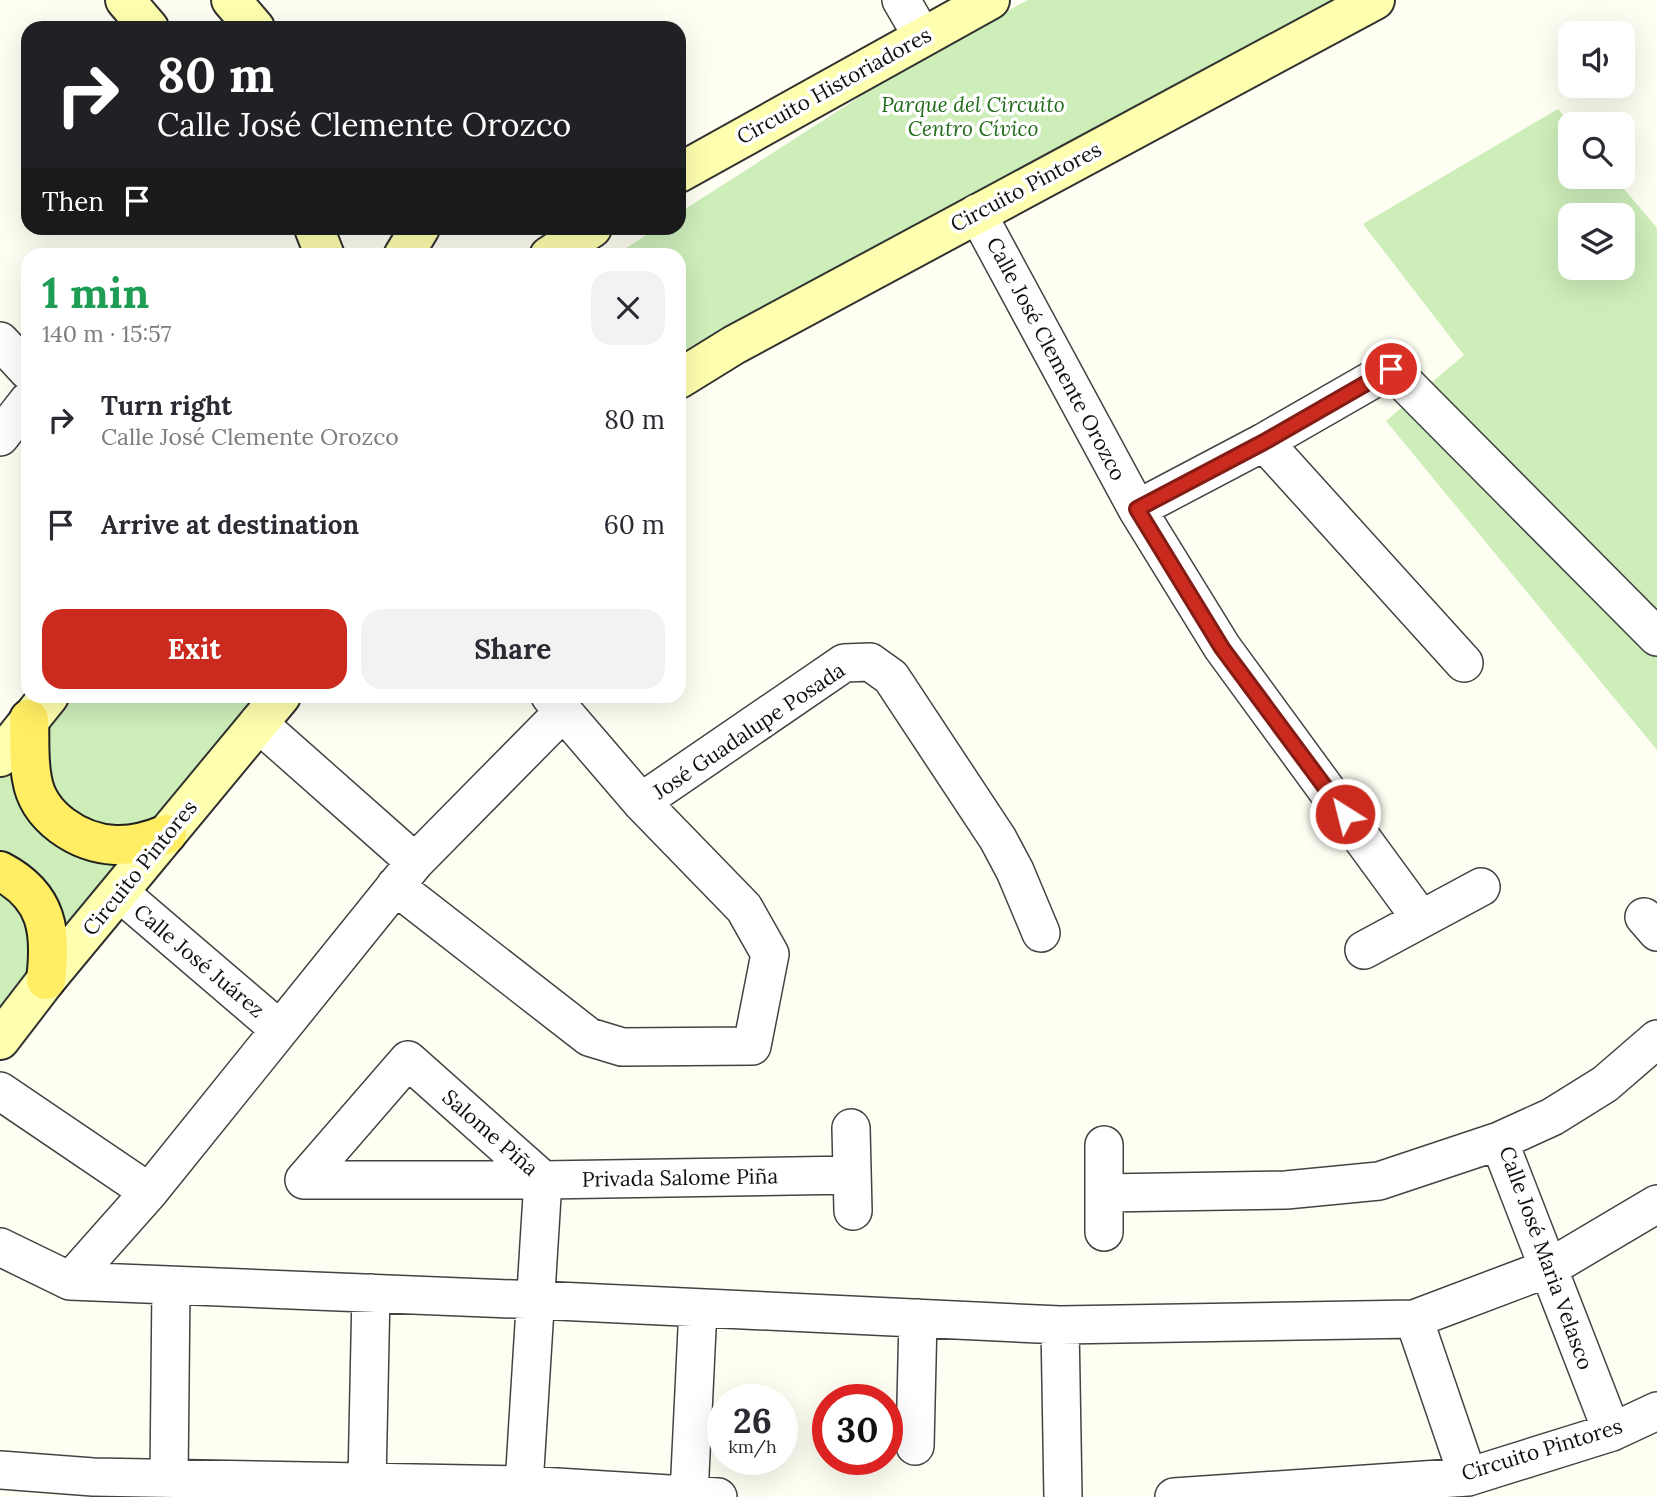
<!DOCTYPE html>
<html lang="en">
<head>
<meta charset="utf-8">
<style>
  body { margin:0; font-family:Lora,serif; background:#f2f2f3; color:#2b2b33; height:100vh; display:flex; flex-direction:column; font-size:26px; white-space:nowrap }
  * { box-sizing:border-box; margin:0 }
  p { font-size:23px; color:#7c7c81 }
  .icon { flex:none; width:38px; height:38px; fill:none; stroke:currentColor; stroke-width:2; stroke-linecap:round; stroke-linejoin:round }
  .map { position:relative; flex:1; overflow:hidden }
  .drawer { position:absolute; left:21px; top:248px; width:665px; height:455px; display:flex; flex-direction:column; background:#fff; border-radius:21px; box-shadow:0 7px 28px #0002 }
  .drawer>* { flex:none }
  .hud { position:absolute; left:21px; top:21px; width:665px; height:214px; border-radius:21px; box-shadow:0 7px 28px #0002; background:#202124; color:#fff; overflow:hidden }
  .tools { position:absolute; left:1558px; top:21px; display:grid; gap:14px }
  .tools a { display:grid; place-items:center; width:77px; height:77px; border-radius:14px; background:#fff; box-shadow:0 7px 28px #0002; font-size:35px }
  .speed { position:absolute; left:707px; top:1384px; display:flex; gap:14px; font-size:35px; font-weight:700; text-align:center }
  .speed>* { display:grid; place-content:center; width:91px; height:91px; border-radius:50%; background:#fff; box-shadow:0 7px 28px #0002; line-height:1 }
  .speed small { font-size:18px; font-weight:400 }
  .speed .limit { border:10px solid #d22; background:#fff; color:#111 }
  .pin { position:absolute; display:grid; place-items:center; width:60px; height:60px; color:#fff; margin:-30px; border:4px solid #fff; border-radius:50%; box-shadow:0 2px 7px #0007 }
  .me { position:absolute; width:77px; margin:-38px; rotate:324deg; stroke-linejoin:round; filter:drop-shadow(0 0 5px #0008) }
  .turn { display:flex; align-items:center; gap:24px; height:147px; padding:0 21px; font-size:32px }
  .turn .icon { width:91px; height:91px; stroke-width:2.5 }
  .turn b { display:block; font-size:49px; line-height:60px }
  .then { display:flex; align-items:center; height:66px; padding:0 21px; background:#0003; gap:14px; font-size:26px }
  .round { display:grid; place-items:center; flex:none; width:74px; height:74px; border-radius:21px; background:#f2f2f3 }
  .summary { display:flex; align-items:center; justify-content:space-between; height:119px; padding:0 21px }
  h1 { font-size:42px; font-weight:800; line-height:52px; color:#1e9e55 }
  .action { display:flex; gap:14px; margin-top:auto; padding:14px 21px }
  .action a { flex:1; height:80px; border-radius:21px; background:#ca2b1e; color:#fff; font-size:28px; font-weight:800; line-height:80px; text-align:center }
  .action a+a { background:#f2f2f3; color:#2b2b33 }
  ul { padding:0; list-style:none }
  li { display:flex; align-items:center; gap:21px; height:105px; padding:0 21px }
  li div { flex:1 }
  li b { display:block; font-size:26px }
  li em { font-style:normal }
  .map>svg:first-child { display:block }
</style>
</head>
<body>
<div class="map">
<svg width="1657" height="1497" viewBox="0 0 1657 1497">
  <rect width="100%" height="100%" fill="#fffef3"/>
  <!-- green -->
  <path fill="#cdedb9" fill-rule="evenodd" d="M1028,0H1337L679,376V256H614L657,228H679V213L928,53Z
    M1558,109L1571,124L1570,177H1614L1657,228V750L1386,421L1464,355L1363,224ZM1570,215H1622V268H1570Z
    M69,697H267L0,1025V770Z"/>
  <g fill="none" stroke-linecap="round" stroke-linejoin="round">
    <!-- street casing -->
    <g stroke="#434343" stroke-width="40">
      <path id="street" d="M901,0L922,36
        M977,213L1137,509L1222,647L1421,919
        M0,341L28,371
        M0,437L28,401
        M1264,442L1464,663
        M1137,509L1264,442L1391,369L1657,637
        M258,723L415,862
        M641,802L844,663L870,662L891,677L998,839L1015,871L1041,933
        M395,886L589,1037L622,1047L752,1046L770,954L744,908L641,802L550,696
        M120,893L279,1029
        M1644,917L1657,932
        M1364,950L1481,887
        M0,1091L149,1192
        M851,1128L853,1211
        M1499,1141L1612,1432
        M1104,1145V1232
        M304,1180H543L852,1175
        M304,1180L408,1060L543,1180
        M1104,1193L1286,1190L1379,1181L1499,1141L1552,1117L1605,1084L1657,1039
        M0,1247L70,1281L536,1300L1060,1325L1414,1319L1549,1268L1657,1204
        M70,1281L149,1192L415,862L563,712
        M1414,1319L1468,1477
        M1060,1325L1063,1497
        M915,1446L918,1318
        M0,1470L93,1477L524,1485L718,1497
        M169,1479L171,1286
        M367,1482L371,1293
        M524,1485L543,1180
        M689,1495L698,1308
        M1174,1497L1468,1477L1612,1432L1657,1411"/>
    </g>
    <!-- secondary casing -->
    <g stroke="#323232" stroke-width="42">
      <path id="secondary" d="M125,0L149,28
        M231,0L255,28
        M679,173L990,0
        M314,228L325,256
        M403,256L420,228
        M549,256L592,228
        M679,379L734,345L1375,0
        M0,757L49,696
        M0,1040L46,980L281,696"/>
    </g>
    <!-- primary casing -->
    <g stroke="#212121" stroke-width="42">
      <path id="primary" d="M29,719C30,738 28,759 32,779C38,817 78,843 115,845C133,846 150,841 167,834
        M0,871C48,896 52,932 46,980"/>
    </g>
    <!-- street -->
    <use href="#street" stroke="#fff" stroke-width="37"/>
    <!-- secondary -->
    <use href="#secondary" stroke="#feffae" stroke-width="38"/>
    <!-- primary -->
    <use href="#primary" stroke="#ffed63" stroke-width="38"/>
  </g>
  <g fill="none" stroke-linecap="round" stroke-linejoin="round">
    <!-- route casing -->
    <g stroke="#831c14" stroke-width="18">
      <path id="route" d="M1345,814L1222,648L1137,509L1264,442L1391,369"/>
    </g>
    <!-- route -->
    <use href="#route" stroke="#ca2b1e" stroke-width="12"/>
  </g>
  <g text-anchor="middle" stroke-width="7" stroke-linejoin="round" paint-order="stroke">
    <!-- street labels -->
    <g font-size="21" fill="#101010" stroke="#fff">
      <text transform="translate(834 86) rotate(-29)" y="7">Circuito Historiadores</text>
      <text transform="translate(1026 187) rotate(-28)" y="7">Circuito Pintores</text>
      <text transform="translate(1056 359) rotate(62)" y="7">Calle José Clemente Orozco</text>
      <text transform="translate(749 731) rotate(-34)" y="7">José Guadalupe Posada</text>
      <text transform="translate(140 868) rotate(-51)" y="7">Circuito Pintores</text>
      <text transform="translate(199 961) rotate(40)" y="7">Calle José Juárez</text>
      <text transform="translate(490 1133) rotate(41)" y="7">Salome Piña</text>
      <text transform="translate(680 1178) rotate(-1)" y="7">Privada Salome Piña</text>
      <text transform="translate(1546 1258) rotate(70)" y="7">Calle José Maria Velasco</text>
      <text transform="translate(1542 1450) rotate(-17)" y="7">Circuito Pintores</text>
    </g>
    <!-- park labels -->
    <g font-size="21" font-style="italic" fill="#226d1b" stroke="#fff">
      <text x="973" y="112">Parque del Circuito<tspan x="973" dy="24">Centro Cívico</tspan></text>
    </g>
  </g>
</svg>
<div class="tools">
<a><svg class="icon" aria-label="sound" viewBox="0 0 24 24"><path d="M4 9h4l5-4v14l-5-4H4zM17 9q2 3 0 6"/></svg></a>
<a><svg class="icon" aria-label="search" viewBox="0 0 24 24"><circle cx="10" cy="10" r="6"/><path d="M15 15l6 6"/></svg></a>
<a><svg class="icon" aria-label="layers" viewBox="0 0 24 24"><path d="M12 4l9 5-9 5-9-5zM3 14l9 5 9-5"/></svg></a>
</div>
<div class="speed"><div>26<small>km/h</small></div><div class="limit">30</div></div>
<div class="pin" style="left:1391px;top:369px;background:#d93025"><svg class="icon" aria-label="arrive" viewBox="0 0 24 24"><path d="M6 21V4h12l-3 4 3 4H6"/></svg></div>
<svg class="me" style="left:1345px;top:814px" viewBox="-20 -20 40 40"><circle r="17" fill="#ca2b1e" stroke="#fff" stroke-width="3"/><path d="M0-11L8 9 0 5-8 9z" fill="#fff"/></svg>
<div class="hud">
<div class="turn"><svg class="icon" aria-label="right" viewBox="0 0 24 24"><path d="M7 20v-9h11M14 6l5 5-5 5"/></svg><div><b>80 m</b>Calle José Clemente Orozco</div></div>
<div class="then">Then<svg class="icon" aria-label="arrive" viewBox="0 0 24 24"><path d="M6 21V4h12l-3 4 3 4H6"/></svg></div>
</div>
<section class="drawer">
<div class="summary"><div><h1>1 min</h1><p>140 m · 15:57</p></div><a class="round"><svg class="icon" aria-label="close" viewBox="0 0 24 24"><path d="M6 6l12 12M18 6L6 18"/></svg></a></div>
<ul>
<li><svg class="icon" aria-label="right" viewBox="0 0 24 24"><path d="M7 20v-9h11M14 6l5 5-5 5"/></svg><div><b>Turn right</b><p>Calle José Clemente Orozco</p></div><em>80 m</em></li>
<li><svg class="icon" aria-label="arrive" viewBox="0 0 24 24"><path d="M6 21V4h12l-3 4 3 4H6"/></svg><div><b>Arrive at destination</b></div><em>60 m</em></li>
</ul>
<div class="action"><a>Exit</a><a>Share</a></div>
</section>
</div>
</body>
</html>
